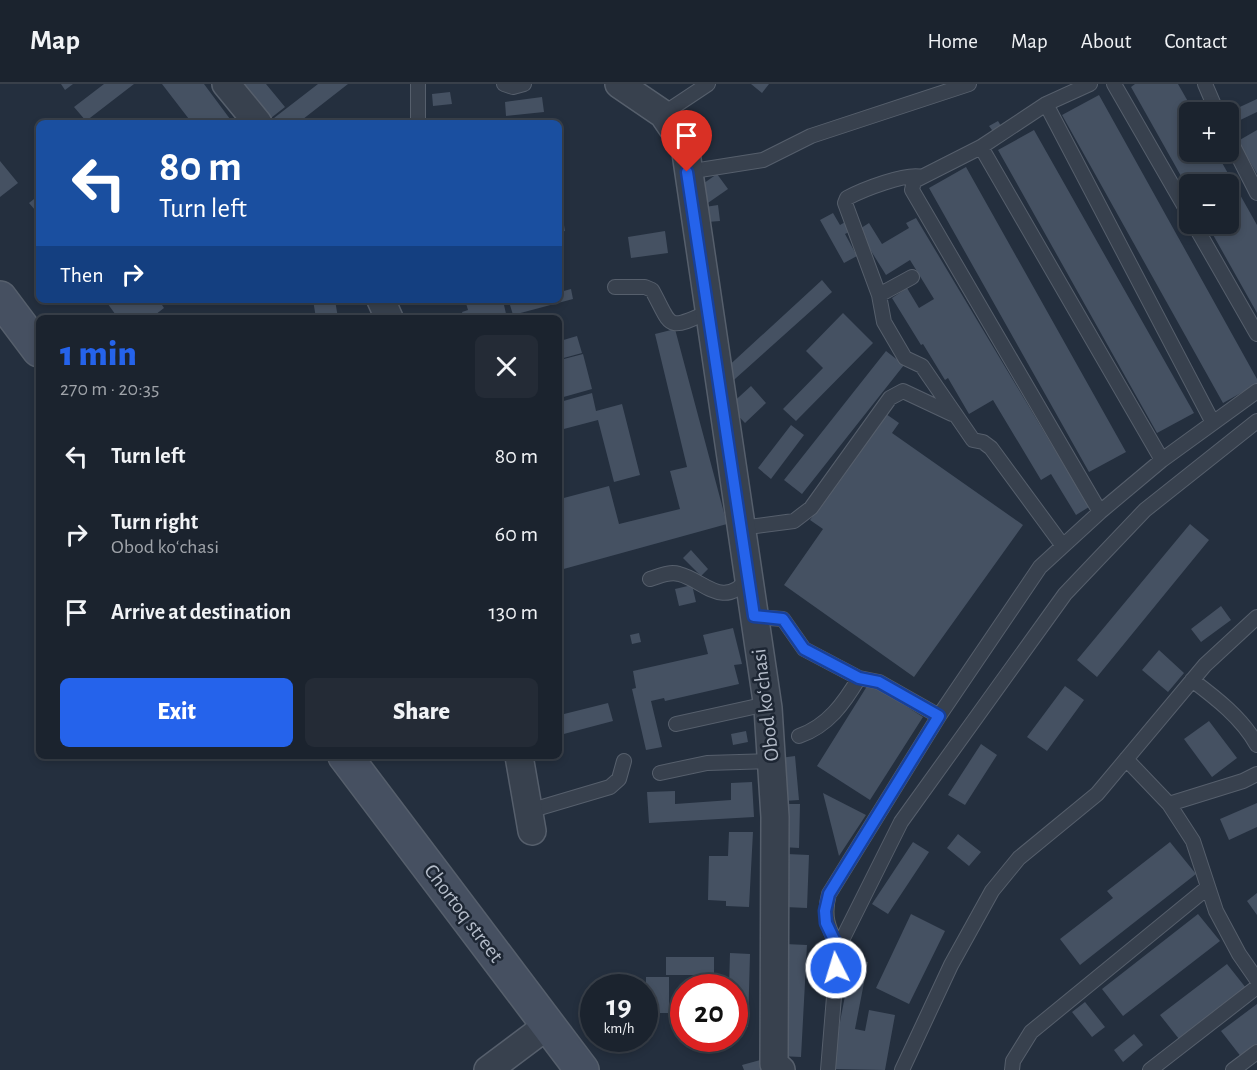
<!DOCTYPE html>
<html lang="en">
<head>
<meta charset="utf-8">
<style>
  body { margin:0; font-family:"Alegreya Sans",sans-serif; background:#242b36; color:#f1f3f6; height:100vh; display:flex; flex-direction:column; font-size:22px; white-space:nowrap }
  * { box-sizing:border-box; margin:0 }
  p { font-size:20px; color:#a0a4aa }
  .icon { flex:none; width:33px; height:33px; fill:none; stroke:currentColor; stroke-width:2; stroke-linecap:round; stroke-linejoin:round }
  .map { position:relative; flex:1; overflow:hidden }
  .side { position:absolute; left:36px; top:231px; width:526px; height:444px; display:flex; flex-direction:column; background:#1b232e; border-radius:9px; box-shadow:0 3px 9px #0003,0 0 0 2px #39404a }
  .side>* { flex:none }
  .banner { position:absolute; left:36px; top:36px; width:526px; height:183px; border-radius:9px; box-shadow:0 3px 9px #0003,0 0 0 2px #39404a; background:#1a4fa0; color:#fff; overflow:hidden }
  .buttons { position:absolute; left:1179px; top:18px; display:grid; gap:12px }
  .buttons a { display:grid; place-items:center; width:60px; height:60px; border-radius:9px; background:#1b232e; box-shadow:0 3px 9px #0003,0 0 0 2px #39404a; font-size:30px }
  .speed { position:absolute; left:580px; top:890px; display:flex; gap:12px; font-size:30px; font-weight:700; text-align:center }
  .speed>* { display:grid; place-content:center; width:78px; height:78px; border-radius:50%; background:#1b232e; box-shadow:0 3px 9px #0003,0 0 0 2px #39404a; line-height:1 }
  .speed small { font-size:15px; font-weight:400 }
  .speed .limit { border:9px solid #d22; background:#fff; color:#111 }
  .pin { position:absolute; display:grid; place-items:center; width:51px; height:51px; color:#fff; margin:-62px -26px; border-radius:50% 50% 50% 0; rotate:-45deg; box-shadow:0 0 6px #0007 }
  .pin .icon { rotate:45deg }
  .me { position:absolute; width:66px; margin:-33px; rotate:355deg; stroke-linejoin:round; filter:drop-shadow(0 0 4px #0008) }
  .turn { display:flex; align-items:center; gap:21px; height:126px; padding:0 24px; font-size:27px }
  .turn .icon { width:78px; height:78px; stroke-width:2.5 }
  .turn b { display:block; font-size:42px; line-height:51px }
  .then { display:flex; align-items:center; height:57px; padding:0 24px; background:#0003; gap:12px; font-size:22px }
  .round { display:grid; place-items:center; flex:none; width:63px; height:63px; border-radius:9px; background:#242b36 }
  .headline { display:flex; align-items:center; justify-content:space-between; height:102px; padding:0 24px }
  h1 { font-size:36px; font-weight:800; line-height:45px; color:#2563eb }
  .primary-button { display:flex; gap:12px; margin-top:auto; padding:12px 24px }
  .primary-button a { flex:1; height:69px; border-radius:9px; background:#2563eb; color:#fff; font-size:24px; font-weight:800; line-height:69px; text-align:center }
  .primary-button a+a { background:#242b36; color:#f1f3f6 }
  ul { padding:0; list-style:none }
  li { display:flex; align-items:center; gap:18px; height:78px; padding:0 24px }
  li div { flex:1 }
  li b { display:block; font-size:22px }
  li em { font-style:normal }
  header { display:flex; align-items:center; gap:36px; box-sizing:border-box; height:84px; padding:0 30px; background:#1b232e; border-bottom:2px solid #39404a }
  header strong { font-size:28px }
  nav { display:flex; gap:33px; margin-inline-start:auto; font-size:21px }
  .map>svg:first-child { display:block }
</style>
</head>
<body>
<header>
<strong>Map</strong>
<nav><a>Home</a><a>Map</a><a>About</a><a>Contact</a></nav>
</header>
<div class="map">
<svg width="1257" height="986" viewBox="0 0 1257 986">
  <rect width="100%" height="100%" fill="#242f3e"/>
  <!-- building -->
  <path fill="#455162" d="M61,0H73L65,6Z
    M104,0H134L86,37L74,23Z
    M162,0H204L233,39H192Z
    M244,0H266L285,23L271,34Z
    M318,0H348L298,39H278L274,34Z
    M751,0H769L762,9Z
    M1135,0H1178L1194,28H1190V68H1216L1257,141V229L1207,140H1228V100H1190V108L1131,3Z
    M450,8L452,20L433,22L432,10Z
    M1099,11L1257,295V300L1223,319L1062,31Z
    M542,13L544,28L506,32L505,18Z
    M1257,15V28L1234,39L1229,28Z
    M998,37L1003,45L995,50L989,42Z
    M1034,46L1194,329L1157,349L998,66Z
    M1257,46V90L1238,57Z
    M0,77L18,99L0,113Z
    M966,83L1126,368L1089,388L929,104Z
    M717,90L728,105L705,121L694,106Z
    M39,111V123L35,126L29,119Z
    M560,117L565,147L560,148Z
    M718,121L720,137L707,138L705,123Z
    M833,129L840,141L847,137L853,146L845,150L857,172L844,179L820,136Z
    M916,134L1089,423L1076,431L1051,390L1041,396L993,316L969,330L948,294L945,296L923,260L921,261L892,214L907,204L919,224L934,215L910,176L886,191L858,146L869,139L882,160L909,144L906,139Z
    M665,147L668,169L631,174L628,153Z
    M822,196L832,208L726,303L723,287Z
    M571,205L573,215L513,231L510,221L527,216H560V208Z
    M105,216H169L162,221L164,224L151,234H118Z
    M313,216H335L338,234H316Z
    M465,216H519V217L504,221L507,234H464L462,228L468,226Z
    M843,229L873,259L796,337L783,325L823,284L806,267Z
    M675,245L727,440L560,486V415L609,402L619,440L680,425L670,387L687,383L655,250Z
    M577,252L582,269L560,275V257Z
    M886,267L904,281L802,410L784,396Z
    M583,270L592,305L560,314V276Z
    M751,302L766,319L745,339L729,322Z
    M592,309L596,327L622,320L640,391L614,398L598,336L560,346V318Z
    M886,330L899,339L892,349L1023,441L914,593L784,501L823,445L810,436Z
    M791,341L804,351L771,395L758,384Z
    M1190,440L1209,456L1097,593L1077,576Z
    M691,466L708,485L701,492L683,474Z
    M692,501L696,518L679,522L675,505Z
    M1221,522L1231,536L1201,558L1191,545Z
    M733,544L742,580L734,581L739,600L665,617L664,614L651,617L662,663L646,666L632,605L636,604L633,587L708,570L703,551Z
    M639,549L641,558L632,560L630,551Z
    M1159,566L1184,589L1168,608L1142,586Z
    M869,599L923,633L870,716L817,682Z
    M1065,602L1084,616L1047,667L1027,653Z
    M608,619L613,637L560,651V631Z
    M1209,637L1237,674L1212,693L1184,655Z
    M746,647L748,658L733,661L731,650Z
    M981,660L997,671L965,721L948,711Z
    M795,672L799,716L784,717L780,674Z
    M752,698L754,733L649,739L647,708L675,707V720L731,716V699Z
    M823,709L866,731L839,772Z
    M1257,719V743L1229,756L1220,735Z
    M783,720H800L799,764L782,763Z
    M729,748H753L749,823L726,822V817L708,816L709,772H728Z
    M958,750L981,768L969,782L947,764Z
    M913,758L929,768L888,830L872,820Z
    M1170,758L1196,790L1080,881L1060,855L1113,814L1107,807Z
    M787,770L809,771L807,824L785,823Z
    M1257,809V831L1247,817Z
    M911,830L945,847L909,920L876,904Z
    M1198,830L1220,857L1123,932L1102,905Z
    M785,860L807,861L801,973L779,972Z
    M730,869L750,870L748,943H735V903H729Z
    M666,873H714V891H666Z
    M852,875L868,878L855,945L865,947L869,926L895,931L885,986L831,985Z
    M1227,880L1246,904L1179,955L1160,931Z
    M646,893H669V929H646Z
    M1085,918L1105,943L1092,953L1072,928Z
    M1257,920V962L1242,974L1221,947Z
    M1134,950L1143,961L1123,978L1114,966Z
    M764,975L767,986H744L742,981Z"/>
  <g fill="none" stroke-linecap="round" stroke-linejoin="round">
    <!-- service casing -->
    <g stroke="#565f6c" stroke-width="16">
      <path id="service" d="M418,0V39
        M504,0L513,3L524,0
        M1090,0L1046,20L981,63L914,97L912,106L1100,428
        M1114,0L1190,132
        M1205,0L1217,28
        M1046,20L1212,337
        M663,30L708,0
        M1228,52L1257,109
        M981,63L1162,376
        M687,88L763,76L811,52L969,0
        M1194,140L1257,250
        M912,193L879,211L884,238L905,274L922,282L973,356L983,358L991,364L1063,462
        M615,203H645L652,206C672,242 665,248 708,228
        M879,211L845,119L847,114C862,106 907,88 922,93
        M741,444L794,437L811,424L890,314L903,307L952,330
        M650,495C660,492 669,487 679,490C704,496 722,526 748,495
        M754,533L783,535L804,565L859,594L879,598L939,632
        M1192,596C1216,614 1242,634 1257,661
        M676,640L767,620
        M799,652C828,642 844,619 859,594
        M1126,675L1169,720L1193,757L1216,827L1239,870L1257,896
        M660,689L707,679L772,677
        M1169,720L1243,697L1257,690
        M529,727L610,703L619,695L624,677
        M838,864C828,843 823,832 829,810L939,632L1040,483L1100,428L1162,376L1257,307
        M828,986L838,864L901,738L1065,510L1145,426L1257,337
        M902,986L951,881L992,807L1019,774L1097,710L1205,581L1257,533
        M1012,986L1013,977L1031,948L1207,804
        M1150,986L1257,903
        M1233,986L1257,968"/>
    </g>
    <!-- minor casing -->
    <g stroke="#565f6c" stroke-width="30">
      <path id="minor" d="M226,0L258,39
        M619,0L663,30L685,62L768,624L775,733L774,980L781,986
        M381,216L389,234
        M519,672L532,747
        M488,986L548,941"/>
    </g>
    <!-- secondary casing -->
    <g stroke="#565f6c" stroke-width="36">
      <path id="secondary" d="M0,214L39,266
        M345,672L582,986"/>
    </g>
    <!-- service -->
    <use href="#service" stroke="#38414e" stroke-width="14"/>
    <!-- minor -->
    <use href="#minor" stroke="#38414e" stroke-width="27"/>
    <!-- secondary -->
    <use href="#secondary" stroke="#465061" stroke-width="33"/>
  </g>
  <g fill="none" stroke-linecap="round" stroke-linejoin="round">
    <!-- route casing -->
    <g stroke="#184099" stroke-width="15">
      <path id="route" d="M687,88L754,532L783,535L804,565L859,594L879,598L939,632L829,810L825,827L826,839L838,864L836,884"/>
    </g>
    <!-- route -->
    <use href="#route" stroke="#2563eb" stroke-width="10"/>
  </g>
  <g text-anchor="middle" stroke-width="5" stroke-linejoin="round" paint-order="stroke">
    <!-- street labels -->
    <g font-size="21" fill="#b4bcc9" stroke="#1d2633">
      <text transform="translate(765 621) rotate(-97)" y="7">Obod koʻchasi</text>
      <text transform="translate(464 829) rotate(53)" y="7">Chortoq street</text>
    </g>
  </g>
</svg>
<div class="buttons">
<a>+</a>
<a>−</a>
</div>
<div class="speed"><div>19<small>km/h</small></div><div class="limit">20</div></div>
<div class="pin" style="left:687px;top:88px;background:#d93025"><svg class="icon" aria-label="arrive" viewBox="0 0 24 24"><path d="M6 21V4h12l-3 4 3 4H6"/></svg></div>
<svg class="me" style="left:836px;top:884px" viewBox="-20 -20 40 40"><circle r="17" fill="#2563eb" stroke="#fff" stroke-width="3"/><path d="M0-11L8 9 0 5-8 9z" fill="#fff"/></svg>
<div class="banner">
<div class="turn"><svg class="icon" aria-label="left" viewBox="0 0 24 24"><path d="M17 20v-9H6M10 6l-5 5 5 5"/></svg><div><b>80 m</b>Turn left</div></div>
<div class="then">Then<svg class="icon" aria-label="right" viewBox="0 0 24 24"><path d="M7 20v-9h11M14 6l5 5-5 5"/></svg></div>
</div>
<section class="side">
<div class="headline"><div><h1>1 min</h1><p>270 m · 20:35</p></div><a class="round"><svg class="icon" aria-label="close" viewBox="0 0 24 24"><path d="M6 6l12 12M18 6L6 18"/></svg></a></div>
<ul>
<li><svg class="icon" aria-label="left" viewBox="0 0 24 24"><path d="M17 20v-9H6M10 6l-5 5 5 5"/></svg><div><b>Turn left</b></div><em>80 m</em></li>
<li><svg class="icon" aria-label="right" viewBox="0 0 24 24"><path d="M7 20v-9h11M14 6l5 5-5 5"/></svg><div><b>Turn right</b><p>Obod koʻchasi</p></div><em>60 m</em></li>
<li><svg class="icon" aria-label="arrive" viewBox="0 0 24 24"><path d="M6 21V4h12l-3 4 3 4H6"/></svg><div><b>Arrive at destination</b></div><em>130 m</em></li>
</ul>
<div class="primary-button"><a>Exit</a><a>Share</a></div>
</section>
</div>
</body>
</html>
